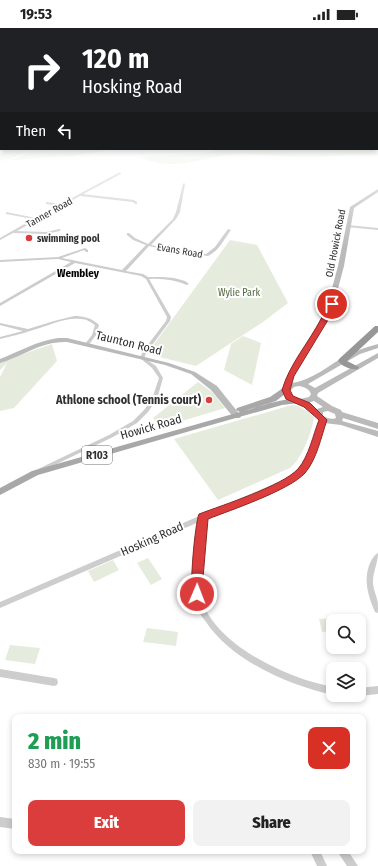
<!DOCTYPE html>
<html lang="en">
<head>
<meta charset="utf-8">
<style>
  body { margin:0; font-family:"Fira Sans Condensed",sans-serif; background:#f2f2f2; color:#222; height:100vh; display:flex; flex-direction:column; font-size:15px; white-space:nowrap }
  * { box-sizing:border-box; margin:0 }
  p { font-size:13px; color:#767676 }
  .icon { flex:none; width:22px; height:22px; fill:none; stroke:currentColor; stroke-width:2; stroke-linecap:round; stroke-linejoin:round }
  .map { position:relative; flex:1; overflow:hidden }
  .sheet { position:absolute; left:12px; top:686px; width:354px; height:140px; display:flex; flex-direction:column; background:#fff; border-radius:8px; box-shadow:0 2px 6px #0003 }
  .sheet>* { flex:none }
  .guide { position:absolute; left:0px; top:0px; width:378px; height:122px; box-shadow:0 2px 6px #0003; background:#202124; color:#fff; overflow:hidden }
  .buttons { position:absolute; left:326px; top:586px; display:grid; gap:8px }
  .buttons a { display:grid; place-items:center; width:40px; height:40px; border-radius:8px; background:#fff; box-shadow:0 2px 6px #0003; font-size:20px }
  .pin { position:absolute; display:grid; place-items:center; width:34px; height:34px; color:#fff; margin:-17px; border:2px solid #fff; border-radius:50%; box-shadow:0 1px 4px #0007 }
  .me { position:absolute; width:44px; margin:-22px; rotate:1deg; stroke-linejoin:round; filter:drop-shadow(0 0 3px #0008) }
  .turn { display:flex; align-items:center; gap:14px; height:84px; padding:0 16px; font-size:18px }
  .turn .icon { width:52px; height:52px; stroke-width:2.5 }
  .turn b { display:block; font-size:28px; line-height:34px }
  .then { display:flex; align-items:center; height:38px; padding:0 16px; background:#0003; gap:8px; font-size:15px }
  .round { display:grid; place-items:center; flex:none; width:42px; height:42px; border-radius:8px; background:#f2f2f2 }
  .headline { display:flex; align-items:center; justify-content:space-between; height:68px; padding:0 16px }
  h1 { font-size:24px; font-weight:800; line-height:30px; color:#1e9e55 }
  .button { display:flex; gap:8px; margin-top:auto; padding:8px 16px }
  .button a { flex:1; height:46px; border-radius:8px; background:#db3d3d; color:#fff; font-size:16px; font-weight:800; line-height:46px; text-align:center }
  .button a+a { background:#f2f2f2; color:#222 }
  .status { display:flex; justify-content:space-between; align-items:center; height:28px; padding:0 20px; background:#fff; direction:ltr }
  .status svg { height:11px; fill:currentColor }
  .map>svg:first-child { display:block }
</style>
</head>
<body>
<div class="status"><b>19:53</b><svg viewBox="0 0 49 12"><path d="M0 12V9h3v3zM5 12V6h3v6zM10 12V3h3v9zM15 12V0h3v12zM26 1h20v11H26zM47 4h2v5h-2z"/></svg></div>
<div class="map">
<svg width="378" height="838" viewBox="0 0 378 838">
  <rect width="100%" height="100%" fill="#fff"/>
  <!-- green -->
  <path fill="#e5ecde" d="M1,109V121H28L29,123L11,131L0,132V125L5,124L0,123Z
    M377,115L378,127C353,126 329,129 305,129C283,129 262,126 240,126C207,127 173,146 141,129L206,125L221,121H377Z
    M30,121H59L32,128L64,121H114L73,128L1,133L14,131L31,123Z
    M230,212L257,217L288,275L263,294L196,338L147,326Z
    M243,308L261,315L252,357L224,342L231,316Z
    M52,316L57,333L14,380L0,383V349L7,335L0,342V334Z
    M198,354L212,364L225,380L159,400L153,390Z
    M292,377C302,378 306,382 314,389C312,404 302,431 290,440L218,472L174,411Z
    M148,530L162,551L151,557L137,535Z
    M113,532L119,542L94,554L88,543Z
    M347,589L348,593H333V603L322,604L319,591Z
    M147,600L178,604L176,618L143,614Z
    M10,617L40,620L35,636L5,632Z"/>
  <g fill="none" stroke-linecap="round" stroke-linejoin="round">
    <!-- street -->
    <path fill="#cdcdcd" fill-rule="evenodd" d="M120,144L121,146L83,166L134,172L137,174V176H135L133,174L80,168L17,203L46,204L59,201L61,202L60,203L46,206L13,205L0,212V210L33,191L6,186V184L36,190L59,178L46,176V174L61,176Z
      M184,155L185,156L180,184L176,191L151,217L177,222L206,226L215,219L228,201L231,202C224,211 219,223 208,228L177,224L149,218L126,243L143,246L148,249H162L174,250L185,253L189,256L187,257C175,252 162,250 149,251L171,289L170,293L147,324L144,330L156,338L163,350L157,371L148,384L137,395L113,409L42,443H38L37,442L38,441L109,407L133,393L144,382L152,371L159,350L152,340L140,330L143,323L166,293L167,289L146,251L141,248L75,235L0,278V275L71,234L58,231L0,234V232L58,229L85,220L88,222V224H86L84,222L62,230L122,242L146,217L133,212L127,207V205H129L135,210L148,216L173,191L176,184L183,156Z
      M348,197L378,200V202L347,199V197Z
      M74,288C84,288 92,290 99,297L96,307L88,318H84V317L92,307L95,297C90,294 87,291 81,291C65,289 48,298 33,302C22,306 11,308 0,311V309L23,303L0,297V295L28,301L54,293Z
      M323,390L326,392C319,416 310,439 289,455L206,491C204,515 197,540 200,564C206,605 260,635 295,648C307,653 320,656 333,659V667C289,657 232,633 206,594C204,591 201,588 199,584C197,579 195,572 194,566C193,561 193,554 193,548C194,530 198,512 199,494L0,580V574L285,451C307,437 314,416 320,392Z
      M378,525C378,535 373,543 373,554C373,561 377,568 378,576C378,579 378,582 378,585L375,584C368,568 363,552 370,535C372,531 374,527 378,525Z
      M0,641L54,650L57,651L58,654L57,657L54,658L0,649Z
      M378,658V666L359,668L357,667H359V660Z
      M0,789L15,791V801L0,799Z
      M310,823H320L327,838H317Z
      M337,823H348L358,838H347Z"/>
    <!-- secondary -->
    <path fill="#bababa" fill-rule="evenodd" d="M378,161V164L354,180L344,238L332,283L300,335L293,348L292,355C312,352 328,338 345,328C356,323 366,319 378,316V320L360,326L308,356L315,360L378,325V330L318,365L317,368L332,378L341,382L342,384L378,395V401L343,390L342,393L378,403V409L341,397L324,395L317,391L316,387L304,379L287,371L282,362L287,348L294,335L326,283L338,238L350,179ZM299,358C305,359 309,361 311,366L309,369L300,371L292,368L290,363L294,359ZM314,373L323,379L317,381L308,375ZM328,383L335,386L336,390C331,392 328,390 323,388V384Z
      M58,310H67L169,335L195,344L217,358L241,388L240,390H234L211,362L191,346L165,337L67,314C42,313 23,328 0,335V331C20,323 37,313 58,310Z"/>
    <!-- primary -->
    <path fill="#a8a8a8" fill-rule="evenodd" d="M283,360H286L290,362L276,373L244,383C259,379 284,369 299,371L300,373L299,375L282,377L197,401L38,447L0,467V460L32,443L240,384L236,382L237,380L270,369Z"/>
    <!-- highway -->
    <path fill="#979797" fill-rule="evenodd" d="M375,298H378V304L347,333L359,339L358,341C351,342 343,339 338,333L339,331Z"/>
  </g>
  <!-- sky -->
  <linearGradient id="sky" x2="0" y2="1"><stop stop-color="#9dc4e9"/><stop offset="0.47" stop-color="#fff"/><stop offset="1" stop-color="#fff" stop-opacity="0"/></linearGradient>
  <rect width="378" height="220" fill="url(#sky)"/>
  <!-- route -->
  <path fill="#db3d3d" stroke="#8e2828" d="M329,274L335,276L328,292L294,348L290,362L293,368L310,375L327,392C321,409 317,431 305,445C290,462 231,482 208,491L203,550V566L201,569L197,571L193,569C189,561 195,495 199,486C223,477 282,458 298,441C309,428 313,407 319,392L304,379L286,371L282,362C290,335 308,316 321,291C324,286 326,280 329,274Z"/>
  <!-- markers -->
  <g fill="#db3d3d" stroke="#fff" stroke-width="1.5">
    <circle cx="29" cy="210" r="4"/>
    <circle cx="209" cy="372" r="4"/>
  </g>
  <g text-anchor="middle" stroke-width="4" stroke-linejoin="round" paint-order="stroke">
    <!-- far-street labels -->
    <g font-size="10" fill="#303030" stroke="#fff">
      <text transform="translate(49 184) rotate(-29)" y="4">Tanner Road</text>
      <text transform="translate(335 215) rotate(-79)" y="4">Old Howick Road</text>
      <text transform="translate(180 222) rotate(10)" y="4">Evans Road</text>
    </g>
    <!-- far-poi labels -->
    <g font-size="10" font-weight="bold" fill="#303030" stroke="#fff" text-anchor="start">
      <text x="37" y="214">swimming pool</text>
    </g>
    <!-- far-park labels -->
    <g font-size="10" fill="#50693f" stroke="#fff">
      <text x="239" y="268">Wylie Park</text>
    </g>
    <!-- far-neighbourhood labels -->
    <g font-size="11" font-weight="bold" fill="#000" stroke="#fff">
      <text x="78" y="249">Wembley</text>
    </g>
    <!-- shield labels -->
    <rect fill="#fff" stroke="#6e6e6e" stroke-width="1" x="82" y="418" width="30" height="18" rx="3"/>
    <g font-size="11" font-weight="bold" fill="#303030">
      <text x="97" y="431">R103</text>
    </g>
    <!-- street labels -->
    <g font-size="12" fill="#303030" stroke="#fff">
      <text transform="translate(129 315) rotate(14)" y="4">Taunton Road</text>
      <text transform="translate(151 399) rotate(-16)" y="4">Howick Road</text>
      <text transform="translate(152 511) rotate(-24)" y="4">Hosking Road</text>
    </g>
    <!-- poi labels -->
    <g font-size="12" font-weight="bold" fill="#303030" stroke="#fff" text-anchor="end">
      <text x="201" y="376">Athlone school (Tennis court)</text>
    </g>
  </g>
</svg>
<div class="buttons">
<a><svg class="icon" aria-label="search" viewBox="0 0 24 24"><circle cx="10" cy="10" r="6"/><path d="M15 15l6 6"/></svg></a>
<a><svg class="icon" aria-label="layers" viewBox="0 0 24 24"><path d="M12 4l9 5-9 5-9-5zM3 14l9 5 9-5"/></svg></a>
</div>
<div class="pin" style="left:332px;top:276px;background:#d93025"><svg class="icon" aria-label="arrive" viewBox="0 0 24 24"><path d="M6 21V4h12l-3 4 3 4H6"/></svg></div>
<svg class="me" style="left:197px;top:566px" viewBox="-20 -20 40 40"><circle r="17" fill="#db3d3d" stroke="#fff" stroke-width="3"/><path d="M0-11L8 9 0 5-8 9z" fill="#fff"/></svg>
<div class="guide">
<div class="turn"><svg class="icon" aria-label="right" viewBox="0 0 24 24"><path d="M7 20v-9h11M14 6l5 5-5 5"/></svg><div><b>120 m</b>Hosking Road</div></div>
<div class="then">Then<svg class="icon" aria-label="left" viewBox="0 0 24 24"><path d="M17 20v-9H6M10 6l-5 5 5 5"/></svg></div>
</div>
<section class="sheet">
<div class="headline"><div><h1>2 min</h1><p>830 m · 19:55</p></div><a class="round" style="background:#d93025;color:#fff"><svg class="icon" aria-label="close" viewBox="0 0 24 24"><path d="M6 6l12 12M18 6L6 18"/></svg></a></div>
<div class="button"><a>Exit</a><a>Share</a></div>
</section>
</div>
</body>
</html>
